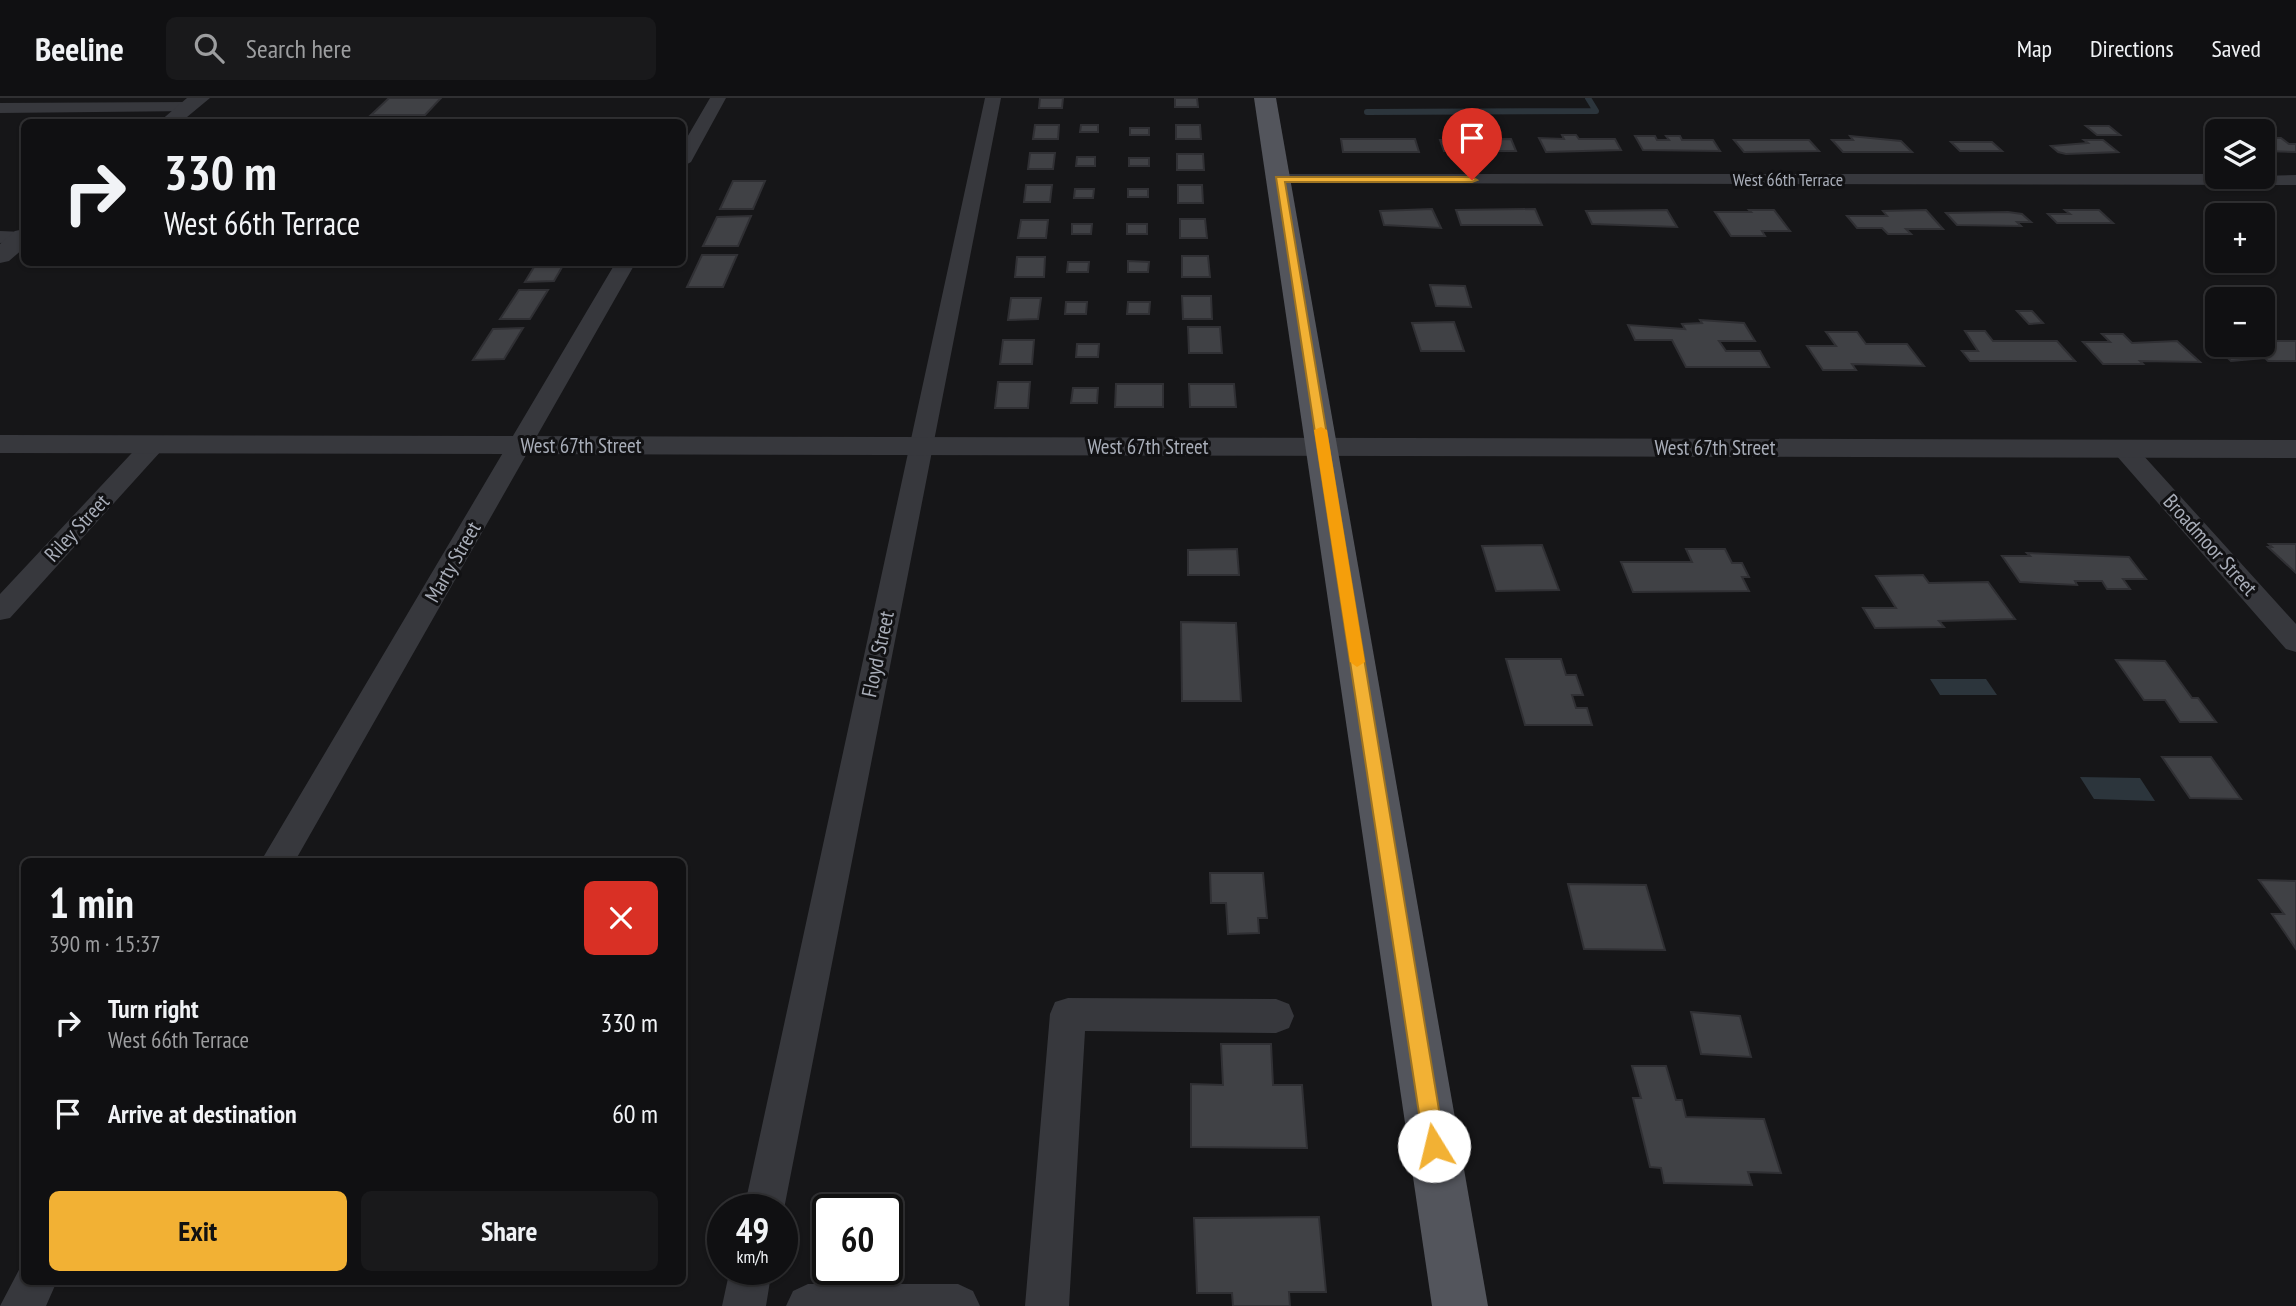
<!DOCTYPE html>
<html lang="en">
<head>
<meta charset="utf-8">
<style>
  body { margin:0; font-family:"PT Sans Narrow",sans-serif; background:#19191b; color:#f1f3f6; height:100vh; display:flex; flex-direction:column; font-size:26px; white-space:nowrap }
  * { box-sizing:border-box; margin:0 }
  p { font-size:23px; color:#9c9d9f }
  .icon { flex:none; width:38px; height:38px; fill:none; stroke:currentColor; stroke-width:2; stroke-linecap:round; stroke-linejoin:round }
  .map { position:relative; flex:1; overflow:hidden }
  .side { position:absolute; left:21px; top:760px; width:665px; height:427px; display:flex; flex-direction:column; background:#101012; border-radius:10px; box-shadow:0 2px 5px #0004,0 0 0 2px #303032 }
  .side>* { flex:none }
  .top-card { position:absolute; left:21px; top:21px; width:665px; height:147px; border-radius:10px; box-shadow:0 2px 5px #0004,0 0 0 2px #303032; background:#101012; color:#f1f3f6; overflow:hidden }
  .fabs { position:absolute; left:2205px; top:21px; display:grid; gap:14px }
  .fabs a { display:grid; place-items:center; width:70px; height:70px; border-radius:10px; background:#101012; box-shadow:0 2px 5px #0004,0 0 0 2px #303032; font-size:35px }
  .speed { position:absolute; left:707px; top:1096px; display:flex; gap:14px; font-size:35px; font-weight:700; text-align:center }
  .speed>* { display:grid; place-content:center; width:91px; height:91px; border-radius:50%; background:#101012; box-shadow:0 2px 5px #0004,0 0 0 2px #303032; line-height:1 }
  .speed small { font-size:18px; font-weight:400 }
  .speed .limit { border:4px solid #111; border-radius:10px; background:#fff; color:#111 }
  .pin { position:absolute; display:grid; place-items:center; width:60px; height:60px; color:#fff; margin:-72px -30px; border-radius:50% 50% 50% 0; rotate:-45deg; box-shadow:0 0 7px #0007 }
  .pin .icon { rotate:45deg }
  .me { position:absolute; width:77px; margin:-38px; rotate:351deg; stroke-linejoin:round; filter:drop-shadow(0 0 5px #0008) }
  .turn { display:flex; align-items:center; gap:24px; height:147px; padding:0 28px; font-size:32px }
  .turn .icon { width:91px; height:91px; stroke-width:2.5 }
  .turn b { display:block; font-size:49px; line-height:60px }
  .round { display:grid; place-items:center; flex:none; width:74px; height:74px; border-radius:10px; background:#19191b }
  .overview { display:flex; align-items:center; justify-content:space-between; height:119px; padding:0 28px }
  h1 { font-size:42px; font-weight:700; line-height:52px }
  .action { display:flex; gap:14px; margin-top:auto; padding:14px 28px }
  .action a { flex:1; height:80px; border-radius:10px; background:#f2b134; color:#111; font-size:28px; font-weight:700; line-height:80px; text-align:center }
  .action a+a { background:#19191b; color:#f1f3f6 }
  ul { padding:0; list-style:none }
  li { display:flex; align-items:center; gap:21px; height:91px; padding:0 28px }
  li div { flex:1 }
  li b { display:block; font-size:26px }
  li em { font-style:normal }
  header { display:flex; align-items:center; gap:42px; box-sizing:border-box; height:98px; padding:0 35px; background:#101012; border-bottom:2px solid #303032 }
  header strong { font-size:33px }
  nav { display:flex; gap:38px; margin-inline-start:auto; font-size:24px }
  .search { width:490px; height:63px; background:#19191b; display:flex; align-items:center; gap:18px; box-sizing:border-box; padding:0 24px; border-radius:10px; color:#9c9d9f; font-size:26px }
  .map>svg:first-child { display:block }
</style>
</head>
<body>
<header>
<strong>Beeline</strong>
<div class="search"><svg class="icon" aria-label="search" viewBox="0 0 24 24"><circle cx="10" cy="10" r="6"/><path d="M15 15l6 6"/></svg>Search here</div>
<nav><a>Map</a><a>Directions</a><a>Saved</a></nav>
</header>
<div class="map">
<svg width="2296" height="1208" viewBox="0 0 2296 1208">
  <rect width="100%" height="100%" fill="#161618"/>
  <!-- water -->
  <path fill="#2c353c" d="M1930,581H1986L1997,597H1940Z
    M2080,679L2140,680L2155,703L2094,701Z"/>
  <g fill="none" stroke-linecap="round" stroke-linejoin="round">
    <!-- stream -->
    <path stroke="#2c353c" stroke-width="6" d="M1367,14L1596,13L1588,0"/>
  </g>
  <!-- building -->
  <path fill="#404145" stroke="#303034" stroke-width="2" d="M389,0H441L425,17H371Z
    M1040,0H1063L1062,10H1039Z
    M1175,0H1197L1198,9H1175Z
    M1035,27H1059L1058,41H1033Z
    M1081,27H1098V34H1080Z
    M1176,27H1200L1201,41H1176Z
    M2086,28H2109L2120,37H2097Z
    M1130,30H1149V37H1130Z
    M1562,37H1576L1579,41H1615L1621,52L1546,54L1539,40L1564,41Z
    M1635,38H1655L1657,42H1669L1666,38H1680L1682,42H1713L1720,53L1643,52Z
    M1850,38L1901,43L1912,54H1843L1832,42H1853Z
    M2263,40H2281L2289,46H2296V54L2266,53L2263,50Z
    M1341,41H1415L1419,54H1343Z
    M1511,41L1516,53H1444L1440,42Z
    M1734,42H1809L1819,53L1744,54Z
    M2084,42H2103L2118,54L2066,56L2058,54L2051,48L2088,45Z
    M1951,44H1992L2002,53H1960Z
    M1030,55H1055L1053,71H1028Z
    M1177,56H1203L1204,72H1177Z
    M1077,59H1095V68H1076Z
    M1129,60H1149V68H1129Z
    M733,83H765L753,111H720Z
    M1026,87H1052L1050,104H1024Z
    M1178,87H1202L1203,105H1178Z
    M1075,91H1094L1093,100H1074Z
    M1128,91H1148V99H1128Z
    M1432,111L1441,130L1384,127L1380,113Z
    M1535,111L1542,127H1461L1456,112Z
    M1667,112L1677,129L1592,126L1586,113Z
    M1749,112H1774L1790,133H1762L1765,138H1731L1715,114H1751Z
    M1926,112L1943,131H1906L1911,136H1888L1882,130H1857L1847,118H1887L1883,113Z
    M2065,112H2099L2113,125H2057L2048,116H2070Z
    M2008,114L2022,116L2031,124H2017L2021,128L1957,127L1946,115Z
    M751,118L738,148H703L717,119Z
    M1180,121H1205L1207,140H1180Z
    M1021,122H1048L1046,140H1018Z
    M1072,126H1092L1091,136H1072Z
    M1127,126H1147V136H1127Z
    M702,157H737L723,189H687Z
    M1182,158H1208L1210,179H1182Z
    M1017,159H1045L1044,179H1015Z
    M1128,163L1149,164L1148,174H1128Z
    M537,164H565L554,183L525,184Z
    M1068,164H1089L1088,174H1067Z
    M1430,187L1465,188L1471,209L1436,208Z
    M519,192H548L530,221H500Z
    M1182,198H1211L1212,221H1183Z
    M1011,200H1041L1038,221L1008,222Z
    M1066,204H1087L1086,216H1065Z
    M1128,204H1150L1149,216H1127Z
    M2017,213H2032L2043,225L2029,226Z
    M1700,222L1744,225L1755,243H1719L1726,253H1760L1769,269H1686L1672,242H1635L1628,227L1685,231L1682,226L1702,225Z
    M1454,224L1464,253H1421L1412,225Z
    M1188,229H1220L1222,255H1189Z
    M523,230L504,261L473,262L493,231Z
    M1965,233H1985L1993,243H2057L2075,263H1970L1962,253H1978Z
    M1826,234H1857L1866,246H1907L1924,268L1852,266L1856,272H1823L1807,248H1836Z
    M2102,236H2123L2132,245L2177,243L2200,264L2140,263L2143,266H2103L2083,244H2110Z
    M1003,242H1034L1032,266H1000Z
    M2263,243H2296V263H2268L2265,260L2231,263L2213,246L2263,247Z
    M1077,246H1099L1098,259H1076Z
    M998,284H1030L1028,310H995Z
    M1116,286H1163V309H1115Z
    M1189,286H1234L1236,309H1190Z
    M1073,290H1098L1097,305H1071Z
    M2269,446H2296V475L2268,449H2272Z
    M1542,447L1559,492L1496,493L1482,448Z
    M1237,451L1239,477H1188V452Z
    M1686,451H1725L1732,465H1742L1749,479H1742L1749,493L1633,494L1621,464H1692Z
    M2027,455L2129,459L2146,481H2123L2130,491H2107L2102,483H2075L2077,487L2020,484L2002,458H2030Z
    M1923,477L1929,485L1988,484L2015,521L1939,523L1944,529L1875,530L1863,510H1896L1876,478Z
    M1181,524L1236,525L1241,603H1182Z
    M1506,561H1561L1566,577H1576L1583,597H1572L1576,610H1587L1592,627H1525Z
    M2116,562L2165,563L2192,600H2198L2216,624H2180L2165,602H2144Z
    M2162,659H2211L2241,701L2190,700Z
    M1210,775H1263L1267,820H1258L1259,835L1228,836L1226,805H1211Z
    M2259,782L2296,783V851L2272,816H2284Z
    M1568,786L1646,787L1665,852L1584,851Z
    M1691,914L1740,918L1751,959L1701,956Z
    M1221,946H1271L1273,987H1302L1307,1050L1191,1049V986L1223,987Z
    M1632,968H1666L1676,1002H1682L1686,1019L1764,1021L1781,1075L1748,1074L1752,1087L1664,1085L1661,1070L1650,1069L1633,1000H1641Z
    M1319,1119L1326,1194H1289L1290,1208H1233L1232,1195H1197L1194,1120Z"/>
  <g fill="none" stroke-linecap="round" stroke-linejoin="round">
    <!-- minor -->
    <path fill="#37383d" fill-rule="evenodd" d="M710,0H726L691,64L682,69V48Z
      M985,0H1001L784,1111L782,1116V1111H744Z
      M188,4L196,9L194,13L0,15V5Z
      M1280,76H2217V79L2296,77V87L1274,85L1271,81L1274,77Z
      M0,133L24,134V144L0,145Z
      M616,164H636L295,763H261Z
      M153,340L162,342L165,347L162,352L10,520L0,522V496L144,342Z
      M2124,344L2133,346L2296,526V554L2286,551L2115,356L2112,351L2115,346Z
      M1068,900L1276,901L1289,906L1294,918L1289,930L1276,935L1085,933L1069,1208H1025L1050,916L1055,904Z
      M24,1167V1183H57L46,1208H0L21,1168Z
      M730,1171H772L766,1208H722Z
      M808,1186H958L973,1193L980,1208H786L793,1193Z"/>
    <!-- tertiary -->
    <path fill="#37383d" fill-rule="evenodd" d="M187,0H210L181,24H159Z
      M24,131V150L9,163L0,165V146L15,133Z
      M0,337L2296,342V360L0,355Z"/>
    <!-- primary -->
    <path fill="#53555c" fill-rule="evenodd" d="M1254,0H1276L1488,1208H1432Z"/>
  </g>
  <!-- route -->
  <path fill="#f2b134" stroke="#9d7322" stroke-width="2" d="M1276,79H1472L1477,82L1472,84H1285L1445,1048L1442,1055L1434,1058L1427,1055L1424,1048Z"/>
  <!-- slow -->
  <path fill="#f59e0b" d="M1321,329L1327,332L1365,564L1357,569L1350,564L1314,332Z"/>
  <g text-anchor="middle" stroke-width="6" stroke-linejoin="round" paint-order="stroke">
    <!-- far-street labels -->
    <g font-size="18" fill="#a8adb8" stroke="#111113">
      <text x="1788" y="88">West 66th Terrace</text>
    </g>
    <!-- street labels -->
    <g font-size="21" fill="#a8adb8" stroke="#111113">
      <text x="581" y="355">West 67th Street</text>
      <text x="1148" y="356">West 67th Street</text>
      <text x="1715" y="357">West 67th Street</text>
      <text transform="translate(77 430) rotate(-47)" y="7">Riley Street</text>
      <text transform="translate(2210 447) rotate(48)" y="7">Broadmoor Street</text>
      <text transform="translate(453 464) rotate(-60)" y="7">Marty Street</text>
      <text transform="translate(878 556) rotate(-78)" y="7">Floyd Street</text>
    </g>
  </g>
</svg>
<div class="fabs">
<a><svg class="icon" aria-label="layers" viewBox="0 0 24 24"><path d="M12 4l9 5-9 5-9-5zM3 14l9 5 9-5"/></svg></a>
<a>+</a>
<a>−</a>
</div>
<div class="speed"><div>49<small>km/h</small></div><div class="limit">60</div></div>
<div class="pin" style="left:1472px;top:82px;background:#d93025"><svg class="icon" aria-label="arrive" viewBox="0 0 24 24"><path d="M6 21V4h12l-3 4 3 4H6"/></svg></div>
<svg class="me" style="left:1434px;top:1048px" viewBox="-20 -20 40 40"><circle r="19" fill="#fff"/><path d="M0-13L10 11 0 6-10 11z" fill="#f2b134"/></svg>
<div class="top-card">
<div class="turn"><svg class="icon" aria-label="right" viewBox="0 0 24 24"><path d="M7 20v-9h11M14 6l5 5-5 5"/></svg><div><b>330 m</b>West 66th Terrace</div></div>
</div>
<section class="side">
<div class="overview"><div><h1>1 min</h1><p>390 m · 15:37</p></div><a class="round" style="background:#d93025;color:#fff"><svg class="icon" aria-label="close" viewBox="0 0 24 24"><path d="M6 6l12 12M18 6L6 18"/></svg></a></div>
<ul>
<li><svg class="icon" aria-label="right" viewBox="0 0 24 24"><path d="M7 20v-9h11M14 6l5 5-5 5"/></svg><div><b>Turn right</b><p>West 66th Terrace</p></div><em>330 m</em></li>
<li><svg class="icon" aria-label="arrive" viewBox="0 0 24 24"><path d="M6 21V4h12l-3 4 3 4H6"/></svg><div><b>Arrive at destination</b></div><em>60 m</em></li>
</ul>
<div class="action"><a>Exit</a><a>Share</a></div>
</section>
</div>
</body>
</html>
